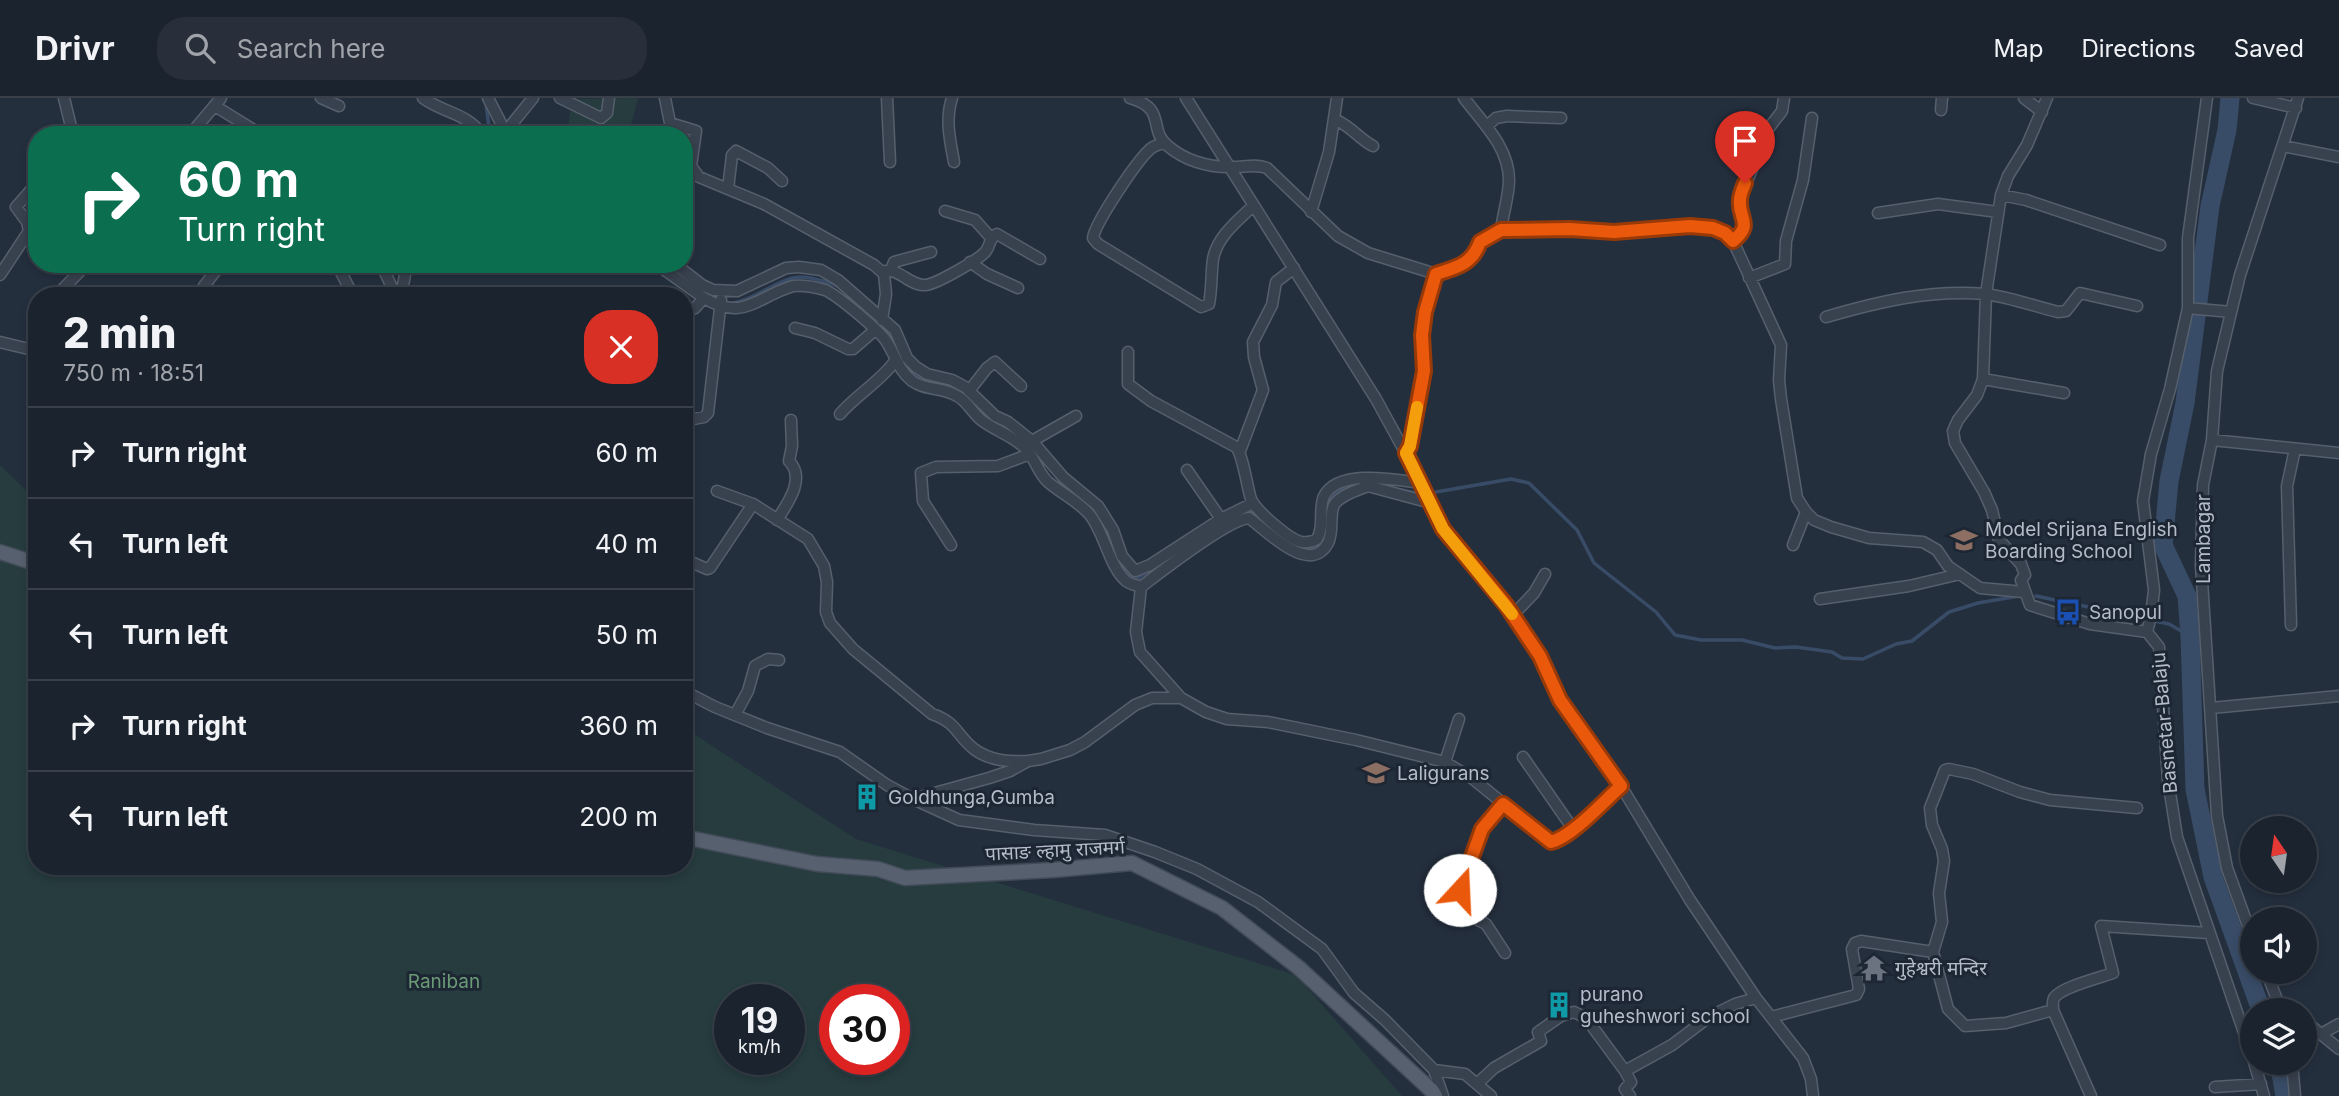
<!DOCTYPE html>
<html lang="en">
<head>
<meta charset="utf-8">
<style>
  body { margin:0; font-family:Inter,"Noto Sans Devanagari",sans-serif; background:#282f3a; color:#f1f3f6; height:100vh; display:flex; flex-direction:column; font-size:26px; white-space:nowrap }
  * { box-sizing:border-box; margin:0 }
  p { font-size:23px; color:#a0a4aa }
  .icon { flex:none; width:38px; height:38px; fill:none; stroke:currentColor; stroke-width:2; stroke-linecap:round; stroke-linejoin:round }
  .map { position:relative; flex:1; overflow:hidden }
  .sheet { position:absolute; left:28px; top:189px; width:665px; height:588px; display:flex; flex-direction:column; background:#1b232e; border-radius:28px; box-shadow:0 4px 10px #0003,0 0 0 2px #39404a }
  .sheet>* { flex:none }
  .hud { position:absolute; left:28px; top:28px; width:665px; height:147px; border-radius:28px; box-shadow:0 4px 10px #0003,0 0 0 2px #39404a; background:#0b6e4f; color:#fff; overflow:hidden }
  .needle { width:46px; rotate:347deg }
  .tools { position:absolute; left:2240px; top:718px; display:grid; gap:14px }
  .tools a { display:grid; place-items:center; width:77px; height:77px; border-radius:50%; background:#1b232e; box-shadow:0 4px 10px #0003,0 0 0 2px #39404a; font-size:35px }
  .speed { position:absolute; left:714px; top:886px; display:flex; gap:14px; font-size:35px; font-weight:700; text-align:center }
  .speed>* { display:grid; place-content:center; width:91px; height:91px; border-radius:50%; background:#1b232e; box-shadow:0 4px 10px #0003,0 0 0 2px #39404a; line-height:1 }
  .speed small { font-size:18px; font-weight:400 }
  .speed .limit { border:10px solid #d22; background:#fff; color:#111 }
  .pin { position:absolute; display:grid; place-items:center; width:60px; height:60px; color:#fff; margin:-72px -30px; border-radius:50% 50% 50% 0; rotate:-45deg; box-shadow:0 0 7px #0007 }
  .pin .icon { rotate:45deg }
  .me { position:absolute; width:77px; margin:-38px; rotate:20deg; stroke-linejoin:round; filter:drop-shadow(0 0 5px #0008) }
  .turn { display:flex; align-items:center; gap:24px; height:147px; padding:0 35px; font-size:32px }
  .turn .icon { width:91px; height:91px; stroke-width:2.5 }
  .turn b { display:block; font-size:49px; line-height:60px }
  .round { display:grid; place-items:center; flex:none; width:74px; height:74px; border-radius:28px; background:#282f3a }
  .summary { display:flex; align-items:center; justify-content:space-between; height:119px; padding:0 35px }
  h1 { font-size:42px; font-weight:800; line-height:52px }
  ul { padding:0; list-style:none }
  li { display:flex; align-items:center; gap:21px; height:91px; padding:0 35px; border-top:2px solid #39404a }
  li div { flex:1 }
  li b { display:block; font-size:26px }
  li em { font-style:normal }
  header { display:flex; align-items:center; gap:42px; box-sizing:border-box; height:98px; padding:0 35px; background:#1b232e; border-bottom:2px solid #39404a }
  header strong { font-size:33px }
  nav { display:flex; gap:38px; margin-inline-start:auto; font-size:24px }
  .search { width:490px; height:63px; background:#282f3a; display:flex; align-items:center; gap:18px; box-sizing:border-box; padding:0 24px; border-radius:28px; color:#a0a4aa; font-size:26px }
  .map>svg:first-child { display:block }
</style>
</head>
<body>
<header>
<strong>Drivr</strong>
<div class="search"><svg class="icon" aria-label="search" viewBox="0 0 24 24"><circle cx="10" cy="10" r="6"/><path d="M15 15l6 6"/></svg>Search here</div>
<nav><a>Map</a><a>Directions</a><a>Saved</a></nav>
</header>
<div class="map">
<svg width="2339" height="998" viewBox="0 0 2339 998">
  <rect width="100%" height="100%" fill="#242f3e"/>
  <!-- green -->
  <path fill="#263c3f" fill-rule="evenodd" d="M635,0L638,1L628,37L567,36L572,1Z
    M0,367L37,403V768H684V628L706,644L856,741L1296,877L1402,998H0ZM730,901H789V961H730ZM835,901H894V961H835Z"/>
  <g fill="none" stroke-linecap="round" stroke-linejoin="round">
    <!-- stream -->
    <path stroke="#394c67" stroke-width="3.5" d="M486,6L490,37
      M733,205C756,202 778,180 800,179C813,179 827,184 838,188
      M859,207L887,233L895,248
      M904,267C925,289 942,281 963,295C975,303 985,316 996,326
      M1035,355L1043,370
      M1401,392L1416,395
      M1436,394L1511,381L1529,385L1577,432L1594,465L1656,514L1675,537L1701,542H1742L1775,550L1796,549L1832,554L1842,560L1863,561L1896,546L1912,543L1949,514L1978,505L2019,498
      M1093,413L1099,419L1114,449
      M1242,416L1251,415L1263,424
      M1327,417C1327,395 1340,391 1360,386
      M1297,448L1309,451L1316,450L1322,442L1327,432
      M1118,459L1122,470L1132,479L1138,480L1170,460
      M2036,498L2169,526L2190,538"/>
    <!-- river -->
    <path stroke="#394c67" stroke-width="19" d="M2230,0L2227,32L2210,108L2185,305L2169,383L2163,447L2187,498L2190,538L2195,691L2213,779L2261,912
      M2279,964L2285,998"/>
    <!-- minor casing -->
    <g stroke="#565f6c" stroke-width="13">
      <path id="minor" d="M64,0L73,37
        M321,0L339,8
        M423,0C443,15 468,15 482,37
        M488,0L505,33
        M560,0L601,20L607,15L609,0
        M665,0L670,25L696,33L691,68L699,79L764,106L874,167L884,176L886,196L882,222
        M887,0L890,64
        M952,0C945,22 950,42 954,64
        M1130,0C1168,11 1147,31 1168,48C1184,62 1207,69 1229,69C1242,70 1254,65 1267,70L1338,138L1368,155L1436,176L1459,169L1475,158L1480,144L1501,132L1570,131L1614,134L1690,128L1713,130L1725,135L1733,143L1781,247L1779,282L1781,301L1797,400L1806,414L1814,422L1831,429L1869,440L1923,444L1937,452L1948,468L1980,490L2024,494
        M1186,0L1376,301L1422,385L1443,431L1506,507L1540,558L1560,602L1621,688L1690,802L1756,900L1803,960L1811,981L1813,998
        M1464,0C1482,24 1509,49 1509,82C1509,98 1503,115 1501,132
        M2024,0L2042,14
        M2047,0L2027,47L2008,78L2001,97L1986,196L1983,281L1977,297L1958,322L1953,333L1955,345L1984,394L1992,412L1999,442L2021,466L2025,477L2021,482L2030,507L2090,526L2147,534L2159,549L2168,682L2177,739L2252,958
        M2207,0L2188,140V210L2231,214
        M2253,0L2296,10
        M215,8L262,37
        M1941,12L1942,0
        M1336,22C1352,29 1359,41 1373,48
        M1487,28L1496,20L1507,18L1561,20
        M194,32L221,0
        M503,37L533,0
        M1164,45C1160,46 1157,47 1153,49C1140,57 1095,125 1093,140L1098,146L1201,209L1209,206C1212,191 1211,176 1213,161C1217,139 1237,123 1253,108
        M2283,48L2339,59
        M728,91L732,57L736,53L768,70L782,83
        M2001,97L2026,102L2160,147
        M945,113L975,122L991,140
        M1311,114L1329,54L1337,0
        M1878,115L1938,106L1998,114
        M1733,143L1740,137L1745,130L1739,103L1752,71L1758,44L1782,13L1784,0
        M970,164L987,176L1018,190
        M337,166L349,190L355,198
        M381,166L396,198
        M656,166L704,200
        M675,166L702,187L713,192L737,193L786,170L799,169L821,172L838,182L895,232L907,260L916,269L927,276L952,282L965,289L995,318L1008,324L1032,343L1063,379L1098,408L1113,432L1122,458L1135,473L1150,467L1221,421L1253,405
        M891,172L894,164L931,154
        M884,176L885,173C899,170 910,188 925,187C935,187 980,161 986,153C991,146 989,140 997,136L1040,161
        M0,177L29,133L27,124L16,109L37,85
        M1749,180L1785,166L1786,143L1803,82L1812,20
        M56,198L87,166
        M200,198L204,188L221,166
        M401,198L407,166
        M684,215L695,210L704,200C744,224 756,199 793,188C803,187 815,189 825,192C837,197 879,232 886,243C896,258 898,272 912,283C926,293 943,289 957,298C967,303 971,313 980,321C993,332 1012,337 1025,350C1035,360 1038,375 1048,384C1062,396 1078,403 1090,417C1105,436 1109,468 1126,483C1129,486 1136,487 1141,489
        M1826,219C1877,204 1931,191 1985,196C2009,199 2034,208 2058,214L2066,213L2080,195L2137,208
        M795,230L815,235L848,251H853L875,232
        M0,244L37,253
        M1128,254V286L1151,303L1236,349C1243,357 1247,389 1251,401C1256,413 1289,441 1301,444C1308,445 1312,444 1317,441C1325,428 1318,411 1324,398C1339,370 1397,382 1422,385
        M1983,281L2064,295
        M969,293L987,270L995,264L1021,288
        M840,316C857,296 880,284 895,263
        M684,323L704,319L708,315L721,202
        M2212,342L2339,355
        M1032,343L1076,318
        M1240,353L1263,292L1254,259L1253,244L1272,207L1276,184L1294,170
        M1406,355L1410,348L1424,273L1422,237L1425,214L1436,176
        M1187,372L1221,421
        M717,393L753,406L808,441L824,468L827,484L826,514L830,525L853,551L932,616C958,625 956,637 974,651C990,663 1009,664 1028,663
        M1431,405L1368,388C1358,392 1340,397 1334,407C1329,417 1334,433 1328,445C1310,479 1266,432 1249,420C1227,422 1162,473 1141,489L1136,534L1140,554L1181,600L1206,614L1227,621L1268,624L1356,642L1445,664L1473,681L1551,744C1572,740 1604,703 1621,688
        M777,422C788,405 806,380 789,363L792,348L791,322
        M951,447L923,403L921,375L936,369L998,368L1030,356
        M1793,447L1806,414
        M684,461L707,471L710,470L753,406
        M1820,501L1909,488L1960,476
        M1513,517L1534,495L1545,476
        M2291,527L2287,388L2295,351
        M2147,534L2151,518L2154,492L2143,403L2151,356L2170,291L2188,210
        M684,593L715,609L767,630L840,654L887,687L913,701L959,722L1034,732L1105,737L1155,754L1197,771L1258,804L1322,851L1354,895L1385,922L1434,972L1443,998
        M2211,610L2339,598
        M735,617L748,593L755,568L768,561L779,562
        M1523,659L1573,731
        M1445,664L1459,621
        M913,701L989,680L1010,673L1028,663L1041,661L1070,652L1085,644L1135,607L1152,600H1181
        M1503,706L1482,731L1455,807L1457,812L1486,826L1505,855
        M2252,839L2227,770L2217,718L2201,467L2203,387L2212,342L2217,273L2240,177L2298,0
        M1933,854L1942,824L1939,795L1944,763L1942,751L1932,727L1930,710L1945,672L1949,671L1973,676L2020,694L2050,702L2137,710
        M2266,873L2281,912
        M1771,919L1856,897L1859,891L1852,851L1855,845L1861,843L1933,854L1948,911L1965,928L2006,925L2053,912
        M2305,923L2339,951
        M2321,936L2339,926
        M2254,964L2264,998
        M2292,964L2295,998
        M1434,972L1465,976L1491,998
        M1625,973L1631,984L1625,991L1630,998
        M1478,985L1494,970L1541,943L1538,934L1561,918L1574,914L1586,920L1625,973L1672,947L1709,919L1735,906L1756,900
        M2215,989L2261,986
        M2091,998L2053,912C2053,908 2052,904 2054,900C2061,889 2099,880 2113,875L2101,828L2209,835"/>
    </g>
    <!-- major casing -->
    <g stroke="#414a57" stroke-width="17">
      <path id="major" d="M0,454L37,466
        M684,739L817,766L878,771L905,780L1053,772L1132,765L1222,810L1299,870L1432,993L1435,998"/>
    </g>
    <!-- minor -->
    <use href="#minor" stroke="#38414e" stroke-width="10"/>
    <!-- major -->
    <use href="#major" stroke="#56606e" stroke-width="14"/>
  </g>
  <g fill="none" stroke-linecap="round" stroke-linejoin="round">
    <!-- route casing -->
    <g stroke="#983908" stroke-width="18">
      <path id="route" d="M1460,792L1482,731L1503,706L1551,744C1572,739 1604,703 1621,688L1560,602L1540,558L1506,507L1443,431L1406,355L1410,348L1424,273L1422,237L1425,214L1436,176C1458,169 1472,166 1480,144L1501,132L1570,131L1614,134L1690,128L1713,130L1725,135L1733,143C1754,126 1738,121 1740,102C1740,97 1743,90 1745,85"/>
    </g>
    <!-- route -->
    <use href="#route" stroke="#ea580c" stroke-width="12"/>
    <!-- slow -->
    <path stroke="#f59e0b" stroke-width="12" d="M1417,309L1410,348L1406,355L1443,431L1512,516"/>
  </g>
  <!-- icons -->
  <defs>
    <g id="school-bare" transform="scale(2.1)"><path d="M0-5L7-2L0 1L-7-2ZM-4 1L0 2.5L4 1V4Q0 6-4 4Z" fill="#8d6e63" stroke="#1d2633" stroke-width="2.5" paint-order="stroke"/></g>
    <g id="bus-bare" transform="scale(2.1)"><path d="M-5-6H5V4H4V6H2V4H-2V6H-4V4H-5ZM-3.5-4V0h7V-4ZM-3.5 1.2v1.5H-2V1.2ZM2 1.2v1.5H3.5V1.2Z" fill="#1a4fb4" stroke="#1d2633" stroke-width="2.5" paint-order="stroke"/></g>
    <g id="building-bare" transform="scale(2.1)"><path d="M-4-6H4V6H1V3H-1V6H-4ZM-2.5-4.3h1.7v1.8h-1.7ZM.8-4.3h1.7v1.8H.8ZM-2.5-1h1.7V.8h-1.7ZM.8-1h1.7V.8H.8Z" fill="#0f9aa8" stroke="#1d2633" stroke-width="2.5" paint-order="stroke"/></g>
    <g id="temple-bare" transform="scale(2.1)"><path d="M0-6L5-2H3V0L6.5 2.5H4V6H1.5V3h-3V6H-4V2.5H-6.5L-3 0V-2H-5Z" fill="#6b7280" stroke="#1d2633" stroke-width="2.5" paint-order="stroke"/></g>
  </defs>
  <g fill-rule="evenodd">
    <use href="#school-bare" x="1964" y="442"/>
    <use href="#bus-bare" x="2068" y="514"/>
    <use href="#school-bare" x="1376" y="675"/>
    <use href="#building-bare" x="867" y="699"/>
    <use href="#temple-bare" x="1874" y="870"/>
    <use href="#building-bare" x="1559" y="907"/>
  </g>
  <g text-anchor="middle" stroke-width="6" stroke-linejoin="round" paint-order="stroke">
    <!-- poi labels -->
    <g font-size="19" fill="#b4bcc9" stroke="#1d2633" text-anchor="start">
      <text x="1985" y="438">Model Srijana English<tspan x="1985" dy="22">Boarding School</tspan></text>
      <text x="2089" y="521">Sanopul</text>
      <text x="1397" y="682">Laligurans</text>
      <text x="888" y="706">Goldhunga,Gumba</text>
      <text x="1895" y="877">गुहेश्वरी मन्दिर</text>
      <text x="1580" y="903">purano<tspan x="1580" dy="22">guheshwori school</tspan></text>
    </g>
    <!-- street labels -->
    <g font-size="19" fill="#b4bcc9" stroke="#1d2633">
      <text transform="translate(2203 441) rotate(-90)" y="7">Lambagar</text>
      <text transform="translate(2164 625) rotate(-95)" y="7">Basnetar-Balaju</text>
      <text transform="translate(1055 752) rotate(-3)" y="7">पासाङ ल्हामु राजमर्ग</text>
    </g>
    <!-- park labels -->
    <g font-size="19" fill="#6b9a76" stroke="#1d2633">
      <text x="444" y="890">Raniban</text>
    </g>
  </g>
</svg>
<div class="tools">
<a><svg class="needle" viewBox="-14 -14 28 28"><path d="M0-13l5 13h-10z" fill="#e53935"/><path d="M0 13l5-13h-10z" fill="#a0a4aa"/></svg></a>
<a><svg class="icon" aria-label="sound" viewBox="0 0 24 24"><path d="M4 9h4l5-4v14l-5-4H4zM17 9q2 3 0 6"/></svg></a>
<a><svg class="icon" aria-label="layers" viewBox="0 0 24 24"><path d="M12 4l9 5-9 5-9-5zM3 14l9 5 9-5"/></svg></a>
</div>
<div class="speed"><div>19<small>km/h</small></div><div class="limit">30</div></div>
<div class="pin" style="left:1745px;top:85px;background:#d93025"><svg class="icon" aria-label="arrive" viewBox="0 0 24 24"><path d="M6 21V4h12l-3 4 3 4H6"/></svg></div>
<svg class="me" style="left:1460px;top:792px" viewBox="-20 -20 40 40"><circle r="19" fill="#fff"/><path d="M0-13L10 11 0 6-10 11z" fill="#ea580c"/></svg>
<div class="hud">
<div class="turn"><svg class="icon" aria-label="right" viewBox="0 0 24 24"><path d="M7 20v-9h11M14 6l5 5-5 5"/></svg><div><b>60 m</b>Turn right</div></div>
</div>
<section class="sheet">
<div class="summary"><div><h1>2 min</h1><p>750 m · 18:51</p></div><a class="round" style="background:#d93025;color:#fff"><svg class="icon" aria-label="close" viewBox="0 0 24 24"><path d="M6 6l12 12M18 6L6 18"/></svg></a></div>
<ul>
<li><svg class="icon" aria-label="right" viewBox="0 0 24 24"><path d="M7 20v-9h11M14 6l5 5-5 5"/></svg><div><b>Turn right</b></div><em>60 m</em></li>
<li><svg class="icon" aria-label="left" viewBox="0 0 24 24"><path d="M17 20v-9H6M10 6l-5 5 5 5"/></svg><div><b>Turn left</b></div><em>40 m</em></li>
<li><svg class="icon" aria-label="left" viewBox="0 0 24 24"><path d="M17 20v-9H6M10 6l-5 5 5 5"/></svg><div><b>Turn left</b></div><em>50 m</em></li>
<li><svg class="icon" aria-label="right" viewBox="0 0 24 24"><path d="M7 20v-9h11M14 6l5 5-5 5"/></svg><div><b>Turn right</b></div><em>360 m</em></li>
<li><svg class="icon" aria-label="left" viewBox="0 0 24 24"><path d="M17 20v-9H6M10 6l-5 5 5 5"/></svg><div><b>Turn left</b></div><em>200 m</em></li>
</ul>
</section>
</div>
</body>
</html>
